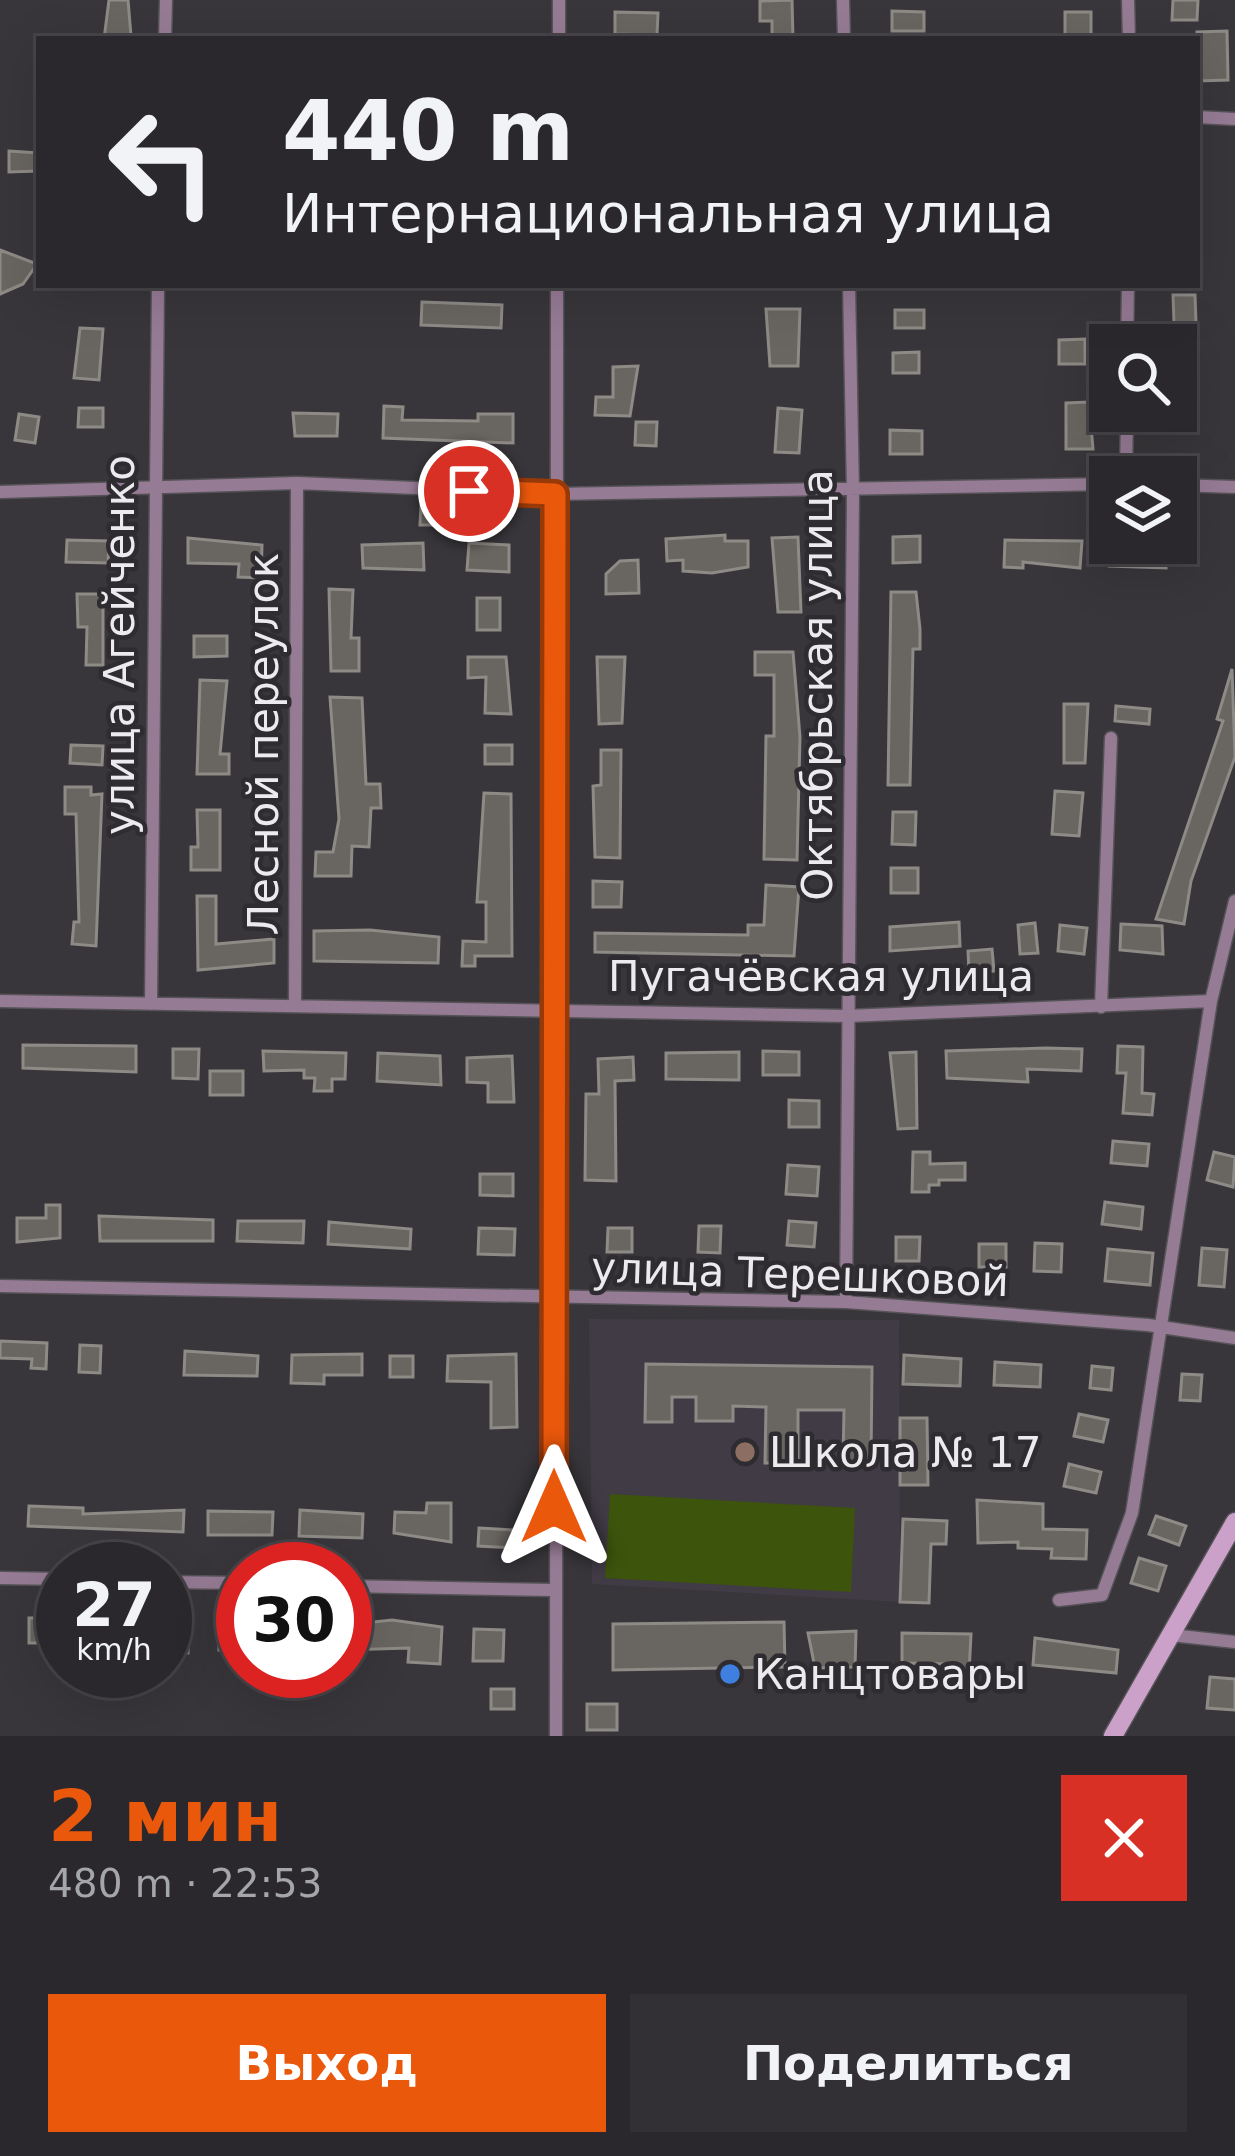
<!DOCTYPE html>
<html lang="ru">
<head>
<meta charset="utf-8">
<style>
  body { margin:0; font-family:"DejaVu Sans",sans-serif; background:#323034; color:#f1f3f6; height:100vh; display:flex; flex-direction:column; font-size:45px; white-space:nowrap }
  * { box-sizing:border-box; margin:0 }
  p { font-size:39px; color:#a5a6a9 }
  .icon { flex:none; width:66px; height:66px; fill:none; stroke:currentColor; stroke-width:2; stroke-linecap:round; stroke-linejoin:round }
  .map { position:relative; height:1736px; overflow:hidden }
  .details { display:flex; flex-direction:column; background:#2a282c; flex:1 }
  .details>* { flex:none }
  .guide { position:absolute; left:36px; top:36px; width:1164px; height:252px; border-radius:0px; box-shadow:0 12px 48px #0002,0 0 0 3px #464448; background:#2a282c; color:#f1f3f6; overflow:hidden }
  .fabs { position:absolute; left:1089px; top:324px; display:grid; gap:24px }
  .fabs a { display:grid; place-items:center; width:108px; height:108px; border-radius:0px; background:#2a282c; box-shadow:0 12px 48px #0002,0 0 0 3px #464448; font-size:60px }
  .speed { position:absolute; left:36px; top:1542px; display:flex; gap:24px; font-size:60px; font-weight:700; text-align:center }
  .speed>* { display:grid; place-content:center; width:156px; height:156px; border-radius:50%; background:#2a282c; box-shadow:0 12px 48px #0002,0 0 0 3px #464448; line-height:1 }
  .speed small { font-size:30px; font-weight:400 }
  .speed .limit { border:18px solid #d22; background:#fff; color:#111 }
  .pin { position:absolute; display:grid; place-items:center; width:102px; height:102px; color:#fff; margin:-51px; border:6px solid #fff; border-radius:50%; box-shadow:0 3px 12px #0007 }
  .me { position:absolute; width:132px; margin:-66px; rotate:0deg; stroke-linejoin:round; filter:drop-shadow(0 0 9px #0008) }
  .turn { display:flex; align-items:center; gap:42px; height:252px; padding:0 48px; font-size:54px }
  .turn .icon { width:156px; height:156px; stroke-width:2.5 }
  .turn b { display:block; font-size:84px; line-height:102px }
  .round { display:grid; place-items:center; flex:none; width:126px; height:126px; border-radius:0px; background:#323034 }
  .summary { display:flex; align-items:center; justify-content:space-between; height:204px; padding:0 48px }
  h1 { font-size:72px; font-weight:600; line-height:90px; color:#ea580c }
  .primary-button { display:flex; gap:24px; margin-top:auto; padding:24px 48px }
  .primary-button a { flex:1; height:138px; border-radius:0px; background:#ea580c; color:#fff; font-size:48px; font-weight:600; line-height:138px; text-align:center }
  .primary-button a+a { background:#323034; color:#f1f3f6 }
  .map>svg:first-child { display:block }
</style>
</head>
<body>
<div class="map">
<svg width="1235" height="1736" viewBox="0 0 1235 1736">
  <rect width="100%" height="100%" fill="#38363a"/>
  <!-- built -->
  <path fill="#413b45" d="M589,1319L899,1320L900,1602L592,1584Z"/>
  <!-- green -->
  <path fill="#3c540c" d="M610,1494L855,1508L851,1592L605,1578Z"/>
  <!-- building -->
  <path fill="#696561" stroke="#8e8a86" stroke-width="3" d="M109,0H128L131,36L104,39Z
    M792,0L793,39H772V21H760V1Z
    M1173,0H1198L1197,20H1172Z
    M892,11L924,12V31H892Z
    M615,12L658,13L657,35L615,34Z
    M1065,12H1091V39H1065Z
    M1227,31L1228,80L1197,81V32Z
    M9,151L38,153L39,171L9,172Z
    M0,250L37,264L23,284L0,294Z
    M1173,295H1195L1198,379L1176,378Z
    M422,302L502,305L501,328L421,325Z
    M766,309H800L798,366H770Z
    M895,310H924V328H895Z
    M80,328L103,329L99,380L74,378Z
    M1085,339V364H1059V340Z
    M919,352V373H893V353Z
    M638,366L630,416L595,415L596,397H613V367Z
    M1089,402L1093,449H1066V403Z
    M384,406L403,407L402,420L478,421V414H513V443L383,438Z
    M79,408H103V427H78Z
    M778,408L802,410L799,453L775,452Z
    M293,413L338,414L337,436H295Z
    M19,414L39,417L35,443L15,440Z
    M636,422H657L656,446L635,445Z
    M890,430L922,431V454H890Z
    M421,505L458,506V525H420Z
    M725,535V541H748V567L712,573L683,571V560L667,561L666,539Z
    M920,536V562L893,563V537Z
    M798,537L801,612H778L772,538Z
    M188,538L262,545L261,578L238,577L239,564L188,563Z
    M67,540L109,541L108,563L66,562Z
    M1005,540L1082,541L1080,568L1023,562V568L1004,567Z
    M423,543L424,570L363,568L362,545Z
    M469,543L509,545V572L467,570Z
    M1109,543H1166V568L1109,566Z
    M638,560L639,593L606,594V574L620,561Z
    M329,589L353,590L351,638H359V671H331Z
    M891,592H916L920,629V649H913L910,785H888Z
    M77,594H103V665H86L87,627H78Z
    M477,598H500V630H477Z
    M194,636H227V656L194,657Z
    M755,652H793L800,737L797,860L764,859L766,736H774V675H755Z
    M468,657H506L511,714L485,713L486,677L468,678Z
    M597,657H625L622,723L599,724Z
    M1232,669L1235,757L1191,881L1184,924L1156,919L1223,721L1217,719Z
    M200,680L227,681L220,754H229V774H197Z
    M330,697L362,698L366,784H380L381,808H371L369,847L352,846L351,876H315L316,852H333L339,819Z
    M1064,704H1088L1085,763H1064Z
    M1116,706L1150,709L1149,724L1115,721Z
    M71,745L103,746L102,765L70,763Z
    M485,745H512V764H485Z
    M601,750H621L620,858L595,857L593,786L601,785Z
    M65,787H91V795L102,794L96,946L72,944L74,922H79L76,814H65Z
    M1055,791L1083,793L1079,836L1052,834Z
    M484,793L511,794L512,956H475V966H462L463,941L486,942V902H477Z
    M197,810H220V870H191V847H198Z
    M893,812H916L915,845L892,844Z
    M891,868H918V893H891Z
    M593,881L622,882L621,907H593Z
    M766,885L799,887L794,956L595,952V933L748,935V925H764Z
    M197,896H216V944L274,939V963L198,970Z
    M959,922L960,946L890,951V927Z
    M1035,923L1038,953L1020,954L1018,925Z
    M1121,924L1162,926L1163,954L1120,950Z
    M1060,925L1087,928L1084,954L1058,951Z
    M370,930L439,937L438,963L314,961V931Z
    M992,949L994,971L969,972L968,951Z
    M23,1045L136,1046V1072L23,1068Z
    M1118,1046L1143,1047L1142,1093L1154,1094L1152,1115L1123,1113L1126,1073H1117Z
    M1046,1048L1082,1049L1081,1071L1027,1069L1028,1082L947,1078L946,1051Z
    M173,1049H199L198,1079L173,1078Z
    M263,1051L346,1053L345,1079H332V1091H314L315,1078H304V1070L264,1071Z
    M763,1051L799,1052V1075H763Z
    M739,1052V1080L666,1079V1053Z
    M916,1052L917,1128L898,1129L890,1053Z
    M378,1053L440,1056L441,1085L377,1081Z
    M512,1056L514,1102H488V1083L467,1082V1058Z
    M633,1057L634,1080L615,1081L616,1181L585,1180L586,1094H599L598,1059Z
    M210,1071H243V1095H210Z
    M789,1100L819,1101V1127H789Z
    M1113,1141L1149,1144L1147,1166L1111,1163Z
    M913,1152H930V1164L965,1163V1180H939V1185H929V1192H912Z
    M1214,1152L1235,1157L1233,1187L1207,1180Z
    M788,1165L819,1167L817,1196L786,1194Z
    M480,1174H513V1196L480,1195Z
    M1105,1202L1143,1207L1141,1229L1102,1224Z
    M46,1205H60V1238L17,1242V1218H46Z
    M99,1216L213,1220V1241H100Z
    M238,1221H304L303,1243L237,1241Z
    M789,1221L816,1223L814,1247L787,1245Z
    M329,1222L411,1229L410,1249L328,1244Z
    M699,1226H721L720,1253L698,1252Z
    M479,1228L515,1229L514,1255L478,1254Z
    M608,1228H632V1252H607Z
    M896,1237H920L919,1261H896Z
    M1035,1243L1062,1244L1061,1272L1034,1271Z
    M979,1244H1006V1267H979Z
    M1202,1248L1227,1250L1224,1287L1199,1285Z
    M1108,1249L1153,1253L1150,1285L1105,1281Z
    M0,1341L47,1343L46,1369L31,1368L32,1359L0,1358Z
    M80,1345L101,1346L100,1373L79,1372Z
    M185,1351L258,1356L257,1376L184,1375Z
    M362,1354V1375H324V1384L291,1383L292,1355Z
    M516,1354L517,1427L491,1428V1382L447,1381L448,1356Z
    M904,1355L961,1359L960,1386L903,1384Z
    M390,1356H413V1377H390Z
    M995,1362L1041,1365L1040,1387L994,1385Z
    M646,1364L872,1367L871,1462H843L844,1410H798V1463H765L766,1407L733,1406V1421H696V1397H672V1422H645Z
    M1092,1366L1113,1368L1111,1390L1090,1388Z
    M1182,1374L1202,1375L1200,1401L1180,1400Z
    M1079,1414L1108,1420L1103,1442L1074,1436Z
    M900,1418H927L928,1485H900Z
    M1069,1464L1101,1472L1096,1493L1064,1486Z
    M977,1500L1043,1504V1529L1087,1530L1086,1559L1051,1558L1052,1549L1018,1548V1542L978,1543Z
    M427,1503H451V1542L394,1533L395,1512L426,1513Z
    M29,1506L83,1508V1514L184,1510L183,1532L28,1526Z
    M300,1510L363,1514L362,1538L299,1536Z
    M208,1511L273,1512L272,1535H208Z
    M1156,1516L1186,1526L1179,1545L1149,1534Z
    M903,1519L947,1521L946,1544H931L929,1603L900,1602Z
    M479,1528L514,1530L513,1548L478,1546Z
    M1139,1558L1166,1566L1158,1591L1131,1583Z
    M29,1618H63V1643H29Z
    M392,1620L442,1627L440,1664L408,1662L409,1648L345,1650V1625Z
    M165,1622L189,1623L188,1653L165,1652Z
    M784,1622L785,1667L613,1670V1624Z
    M219,1626H243V1650H219Z
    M474,1629L504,1630L503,1661H473Z
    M856,1631L855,1667L815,1668L808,1633Z
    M902,1633L971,1634L969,1674L949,1673L950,1664L902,1663Z
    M1035,1638L1118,1650L1116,1673L1033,1665Z
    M1210,1677L1235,1679V1710L1207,1708Z
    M491,1689H514V1709H491Z
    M587,1704H617V1730H587Z"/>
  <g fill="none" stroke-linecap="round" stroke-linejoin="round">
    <!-- street casing -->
    <g stroke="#555357" stroke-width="15">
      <path id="street" d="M843,0L844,39
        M1128,0L1129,39
        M165,39L166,0
        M559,39V0
        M1197,117L1235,119
        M1127,345L1128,285
        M1126,477L1127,411
        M1176,485L1235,487
        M0,492L297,483L555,494L1110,484
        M0,1001L847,1016L1211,1001
        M151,1004L158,285
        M295,1005L297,483
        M1101,1007L1111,738
        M0,1286L846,1302L1148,1325L1235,1338
        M846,1302L853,492L849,285
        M0,1578L63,1579
        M165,1582L243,1583
        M345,1586L553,1590
        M1059,1600L1102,1595L1132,1513L1211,1001L1235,901
        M1171,1635L1235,1642
        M556,1736L557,285"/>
    </g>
    <!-- secondary casing -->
    <g stroke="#555357" stroke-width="21">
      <path id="secondary" d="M1113,1736L1235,1522"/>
    </g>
    <!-- street -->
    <use href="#street" stroke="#967b95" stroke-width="12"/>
    <!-- secondary -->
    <use href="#secondary" stroke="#cba1ca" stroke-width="18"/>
  </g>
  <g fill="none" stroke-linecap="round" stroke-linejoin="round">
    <!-- route casing -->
    <g stroke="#983908" stroke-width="30">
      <path id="route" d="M469,491L555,494L554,1507"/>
    </g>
    <!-- route -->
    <use href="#route" stroke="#ea580c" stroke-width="21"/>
  </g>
  <!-- markers -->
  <circle fill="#8d6e63" stroke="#2e2c30" stroke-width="4.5" cx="745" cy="1452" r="12"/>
  <circle fill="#3f7fe0" stroke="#2e2c30" stroke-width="4.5" cx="730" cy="1674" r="12"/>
  <g text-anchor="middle" stroke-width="9" stroke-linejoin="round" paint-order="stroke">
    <!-- street labels -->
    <g font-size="42" fill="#eceaed" stroke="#2e2c30">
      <text transform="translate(119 645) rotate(-90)" y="15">улица Агейченко</text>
      <text transform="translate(817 685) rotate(-90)" y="15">Октябрьская улица</text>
      <text transform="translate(263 744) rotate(-90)" y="15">Лесной переулок</text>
      <text x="821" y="991">Пугачёвская улица</text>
      <text transform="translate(800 1274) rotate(2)" y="15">улица Терешковой</text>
    </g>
    <!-- poi labels -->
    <g font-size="42" fill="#eceaed" stroke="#2e2c30" text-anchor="start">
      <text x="769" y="1467">Школа № 17</text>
      <text x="754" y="1689">Канцтовары</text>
    </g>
  </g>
</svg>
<div class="fabs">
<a><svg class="icon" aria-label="search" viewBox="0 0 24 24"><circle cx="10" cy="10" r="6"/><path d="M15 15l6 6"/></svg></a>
<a><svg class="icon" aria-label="layers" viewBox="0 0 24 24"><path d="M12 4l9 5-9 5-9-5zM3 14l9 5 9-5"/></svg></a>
</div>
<div class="speed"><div>27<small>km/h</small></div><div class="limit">30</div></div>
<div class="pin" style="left:469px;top:491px;background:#d93025"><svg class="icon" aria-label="arrive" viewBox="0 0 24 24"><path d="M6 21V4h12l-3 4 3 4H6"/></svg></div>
<svg class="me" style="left:554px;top:1507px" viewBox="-20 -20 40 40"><path d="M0-17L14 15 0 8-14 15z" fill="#ea580c" stroke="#fff" stroke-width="4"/></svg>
<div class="guide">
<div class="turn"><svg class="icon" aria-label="left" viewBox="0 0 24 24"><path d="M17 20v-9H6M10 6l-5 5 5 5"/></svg><div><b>440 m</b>Интернациональная улица</div></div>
</div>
</div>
<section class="details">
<div class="summary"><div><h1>2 мин</h1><p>480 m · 22:53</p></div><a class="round" style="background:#d93025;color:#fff"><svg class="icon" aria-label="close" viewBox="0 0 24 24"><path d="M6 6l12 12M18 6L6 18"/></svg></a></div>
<div class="primary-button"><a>Выход</a><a>Поделиться</a></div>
</section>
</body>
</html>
